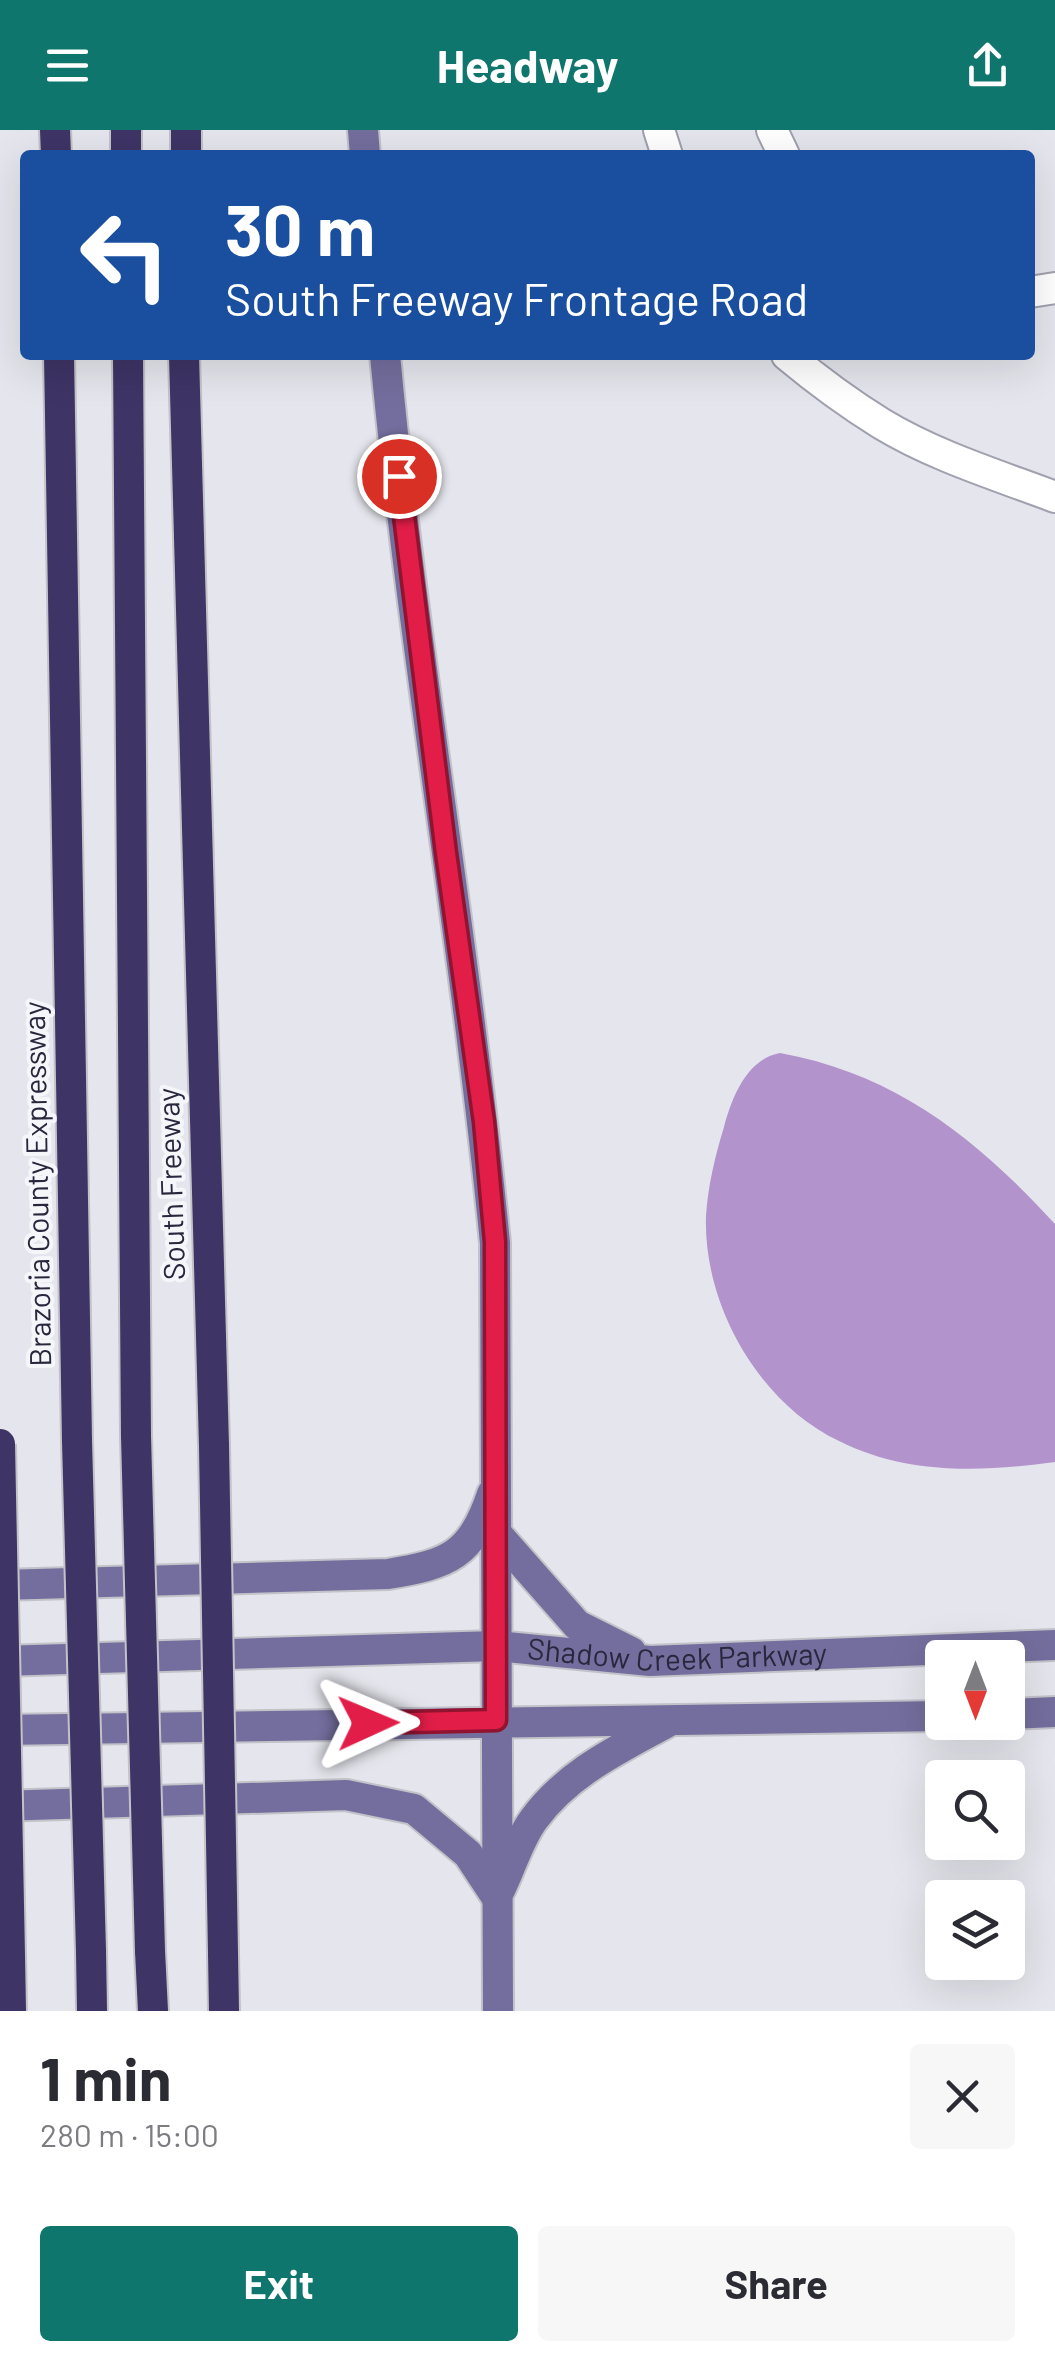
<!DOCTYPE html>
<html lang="en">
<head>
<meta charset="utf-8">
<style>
  body { margin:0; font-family:Barlow,sans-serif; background:#f7f7f7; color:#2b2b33; height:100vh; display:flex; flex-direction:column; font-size:38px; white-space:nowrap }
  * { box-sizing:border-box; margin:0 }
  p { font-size:32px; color:#7c7c81 }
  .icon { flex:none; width:55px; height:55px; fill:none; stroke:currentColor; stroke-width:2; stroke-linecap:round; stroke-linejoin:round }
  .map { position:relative; height:1881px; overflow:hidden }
  .side { display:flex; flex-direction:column; background:#fff; flex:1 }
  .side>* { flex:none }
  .top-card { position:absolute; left:20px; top:20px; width:1015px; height:210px; border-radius:10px; box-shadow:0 10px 40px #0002; background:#1a4fa0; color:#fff; overflow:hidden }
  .needle { width:65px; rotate:180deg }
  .fabs { position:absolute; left:925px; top:1510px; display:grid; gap:20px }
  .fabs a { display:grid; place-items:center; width:100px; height:100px; border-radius:10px; background:#fff; box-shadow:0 10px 40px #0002; font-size:50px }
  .pin { position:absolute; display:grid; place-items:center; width:85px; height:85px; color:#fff; margin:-42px; border:5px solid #fff; border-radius:50%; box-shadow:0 2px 10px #0007 }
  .me { position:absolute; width:110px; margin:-55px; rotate:89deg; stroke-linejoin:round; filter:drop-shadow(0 0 8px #0008) }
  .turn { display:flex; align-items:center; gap:35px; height:210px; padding:0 40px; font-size:45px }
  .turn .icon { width:130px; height:130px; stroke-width:2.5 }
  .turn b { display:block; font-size:70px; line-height:85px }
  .round { display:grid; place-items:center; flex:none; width:105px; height:105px; border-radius:10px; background:#f7f7f7 }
  .head { display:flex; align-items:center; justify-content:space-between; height:170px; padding:0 40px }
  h1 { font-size:60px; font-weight:700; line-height:75px }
  .primary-button { display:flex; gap:20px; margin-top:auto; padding:20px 40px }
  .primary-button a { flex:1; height:115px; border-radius:10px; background:#0f766e; color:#fff; font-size:40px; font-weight:700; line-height:115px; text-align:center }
  .primary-button a+a { background:#f7f7f7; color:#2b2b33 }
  header { display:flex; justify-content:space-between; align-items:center; height:130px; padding:0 40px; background:#0f766e; color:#fff; font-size:45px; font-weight:700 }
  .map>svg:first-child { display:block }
</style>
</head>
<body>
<header><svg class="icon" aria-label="menu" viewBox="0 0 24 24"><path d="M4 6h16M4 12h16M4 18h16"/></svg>Headway<svg class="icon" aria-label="share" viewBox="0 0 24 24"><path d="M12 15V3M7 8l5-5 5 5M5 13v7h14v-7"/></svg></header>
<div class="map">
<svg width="1055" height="1881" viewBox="0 0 1055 1881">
  <rect width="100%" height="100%" fill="#e5e5ed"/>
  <!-- water -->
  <path fill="#b293cc" d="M780,923C896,944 977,1009 1055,1094V1332C981,1342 907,1345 839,1311C759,1273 703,1175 706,1086C708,1056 715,1026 724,997C732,967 747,929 780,923Z"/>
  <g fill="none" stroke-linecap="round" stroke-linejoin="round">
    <!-- minor casing -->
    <g stroke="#a1a0ae" stroke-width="34">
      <path id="minor" d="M659,0L667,25
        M772,0L784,25
        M1030,162L1055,158
        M787,225C817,250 848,273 882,294C935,326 997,345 1055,367"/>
    </g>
    <!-- major casing -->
    <g stroke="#c3c2c9" stroke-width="34">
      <g id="major">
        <path d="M363,0L365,25"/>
        <path d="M385,225C413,522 466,816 495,1113L498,1881"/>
        <path d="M497,1404L577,1495L631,1522"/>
        <path d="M0,1455L388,1444C449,1434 471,1426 492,1364"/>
        <path id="s1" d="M0,1531L496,1516L650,1531L1055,1515"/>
        <path d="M1008,1584L1055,1582"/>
        <path d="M0,1600L942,1586"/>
        <path d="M0,1676L346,1665L414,1679L468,1724L497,1768"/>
        <path d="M500,1760C511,1738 519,1709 534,1689C568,1643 617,1620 666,1593"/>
      </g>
    </g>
    <!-- highway casing -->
    <g stroke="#c3c2c9" stroke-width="34">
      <path id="highway" d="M55,0L56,25
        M126,0V25
        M186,25V0
        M59,225L77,1311
        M128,225L136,1306
        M184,225L214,1316
        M91,1821L92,1881
        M150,1821L153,1881
        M223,1823L224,1881
        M10,1826L11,1881"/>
    </g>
    <!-- minor -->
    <use href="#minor" stroke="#fff" stroke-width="30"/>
    <!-- major -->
    <use href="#major" stroke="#746e9e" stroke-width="30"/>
    <!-- highway -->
    <use href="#highway" stroke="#3e3466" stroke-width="30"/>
    <!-- highway-bridge casing -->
    <g stroke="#c3c2c9" stroke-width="34" stroke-linecap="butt">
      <path id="highway-bridge" d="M136,1306L150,1821
        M77,1311L91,1821
        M0,1314L10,1826
        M214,1316L223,1823"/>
    </g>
    <!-- highway-bridge -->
    <use href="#highway-bridge" stroke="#3e3466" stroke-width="30"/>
  </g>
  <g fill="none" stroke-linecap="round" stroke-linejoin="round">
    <!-- route casing -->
    <g stroke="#92132f" stroke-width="25">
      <path id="route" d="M368,1593L496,1590L495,1112L484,992L446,723L399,346"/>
    </g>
    <!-- route -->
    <use href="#route" stroke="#e11d48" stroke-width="18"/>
  </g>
  <g text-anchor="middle" stroke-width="8" stroke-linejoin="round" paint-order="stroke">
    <!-- street labels -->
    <g font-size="30" fill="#29263d" stroke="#f5f6f9">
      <text transform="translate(38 1054) rotate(-91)" y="10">Brazoria County Expressway</text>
      <text transform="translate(172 1054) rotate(-92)" y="10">South Freeway</text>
      <text dy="10" stroke="none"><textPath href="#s1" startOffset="678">Shadow Creek Parkway</textPath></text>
    </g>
  </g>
</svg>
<div class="fabs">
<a><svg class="needle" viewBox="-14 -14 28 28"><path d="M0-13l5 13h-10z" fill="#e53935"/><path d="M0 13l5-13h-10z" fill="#7c7c81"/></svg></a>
<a><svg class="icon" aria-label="search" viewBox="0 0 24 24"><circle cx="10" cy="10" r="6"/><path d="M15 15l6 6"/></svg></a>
<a><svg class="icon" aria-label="layers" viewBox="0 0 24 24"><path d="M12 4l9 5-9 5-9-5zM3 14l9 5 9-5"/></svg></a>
</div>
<div class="pin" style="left:399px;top:346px;background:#d93025"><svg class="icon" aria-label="arrive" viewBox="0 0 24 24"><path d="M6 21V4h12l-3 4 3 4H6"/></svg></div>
<svg class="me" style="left:368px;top:1593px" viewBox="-20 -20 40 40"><path d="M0-17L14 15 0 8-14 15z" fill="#e11d48" stroke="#fff" stroke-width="4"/></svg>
<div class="top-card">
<div class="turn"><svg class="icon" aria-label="left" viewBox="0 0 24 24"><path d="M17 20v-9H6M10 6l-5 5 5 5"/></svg><div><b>30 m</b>South Freeway Frontage Road</div></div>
</div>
</div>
<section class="side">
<div class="head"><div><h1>1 min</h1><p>280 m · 15:00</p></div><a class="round"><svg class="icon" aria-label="close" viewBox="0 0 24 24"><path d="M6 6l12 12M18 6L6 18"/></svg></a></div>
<div class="primary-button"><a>Exit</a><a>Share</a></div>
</section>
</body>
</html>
